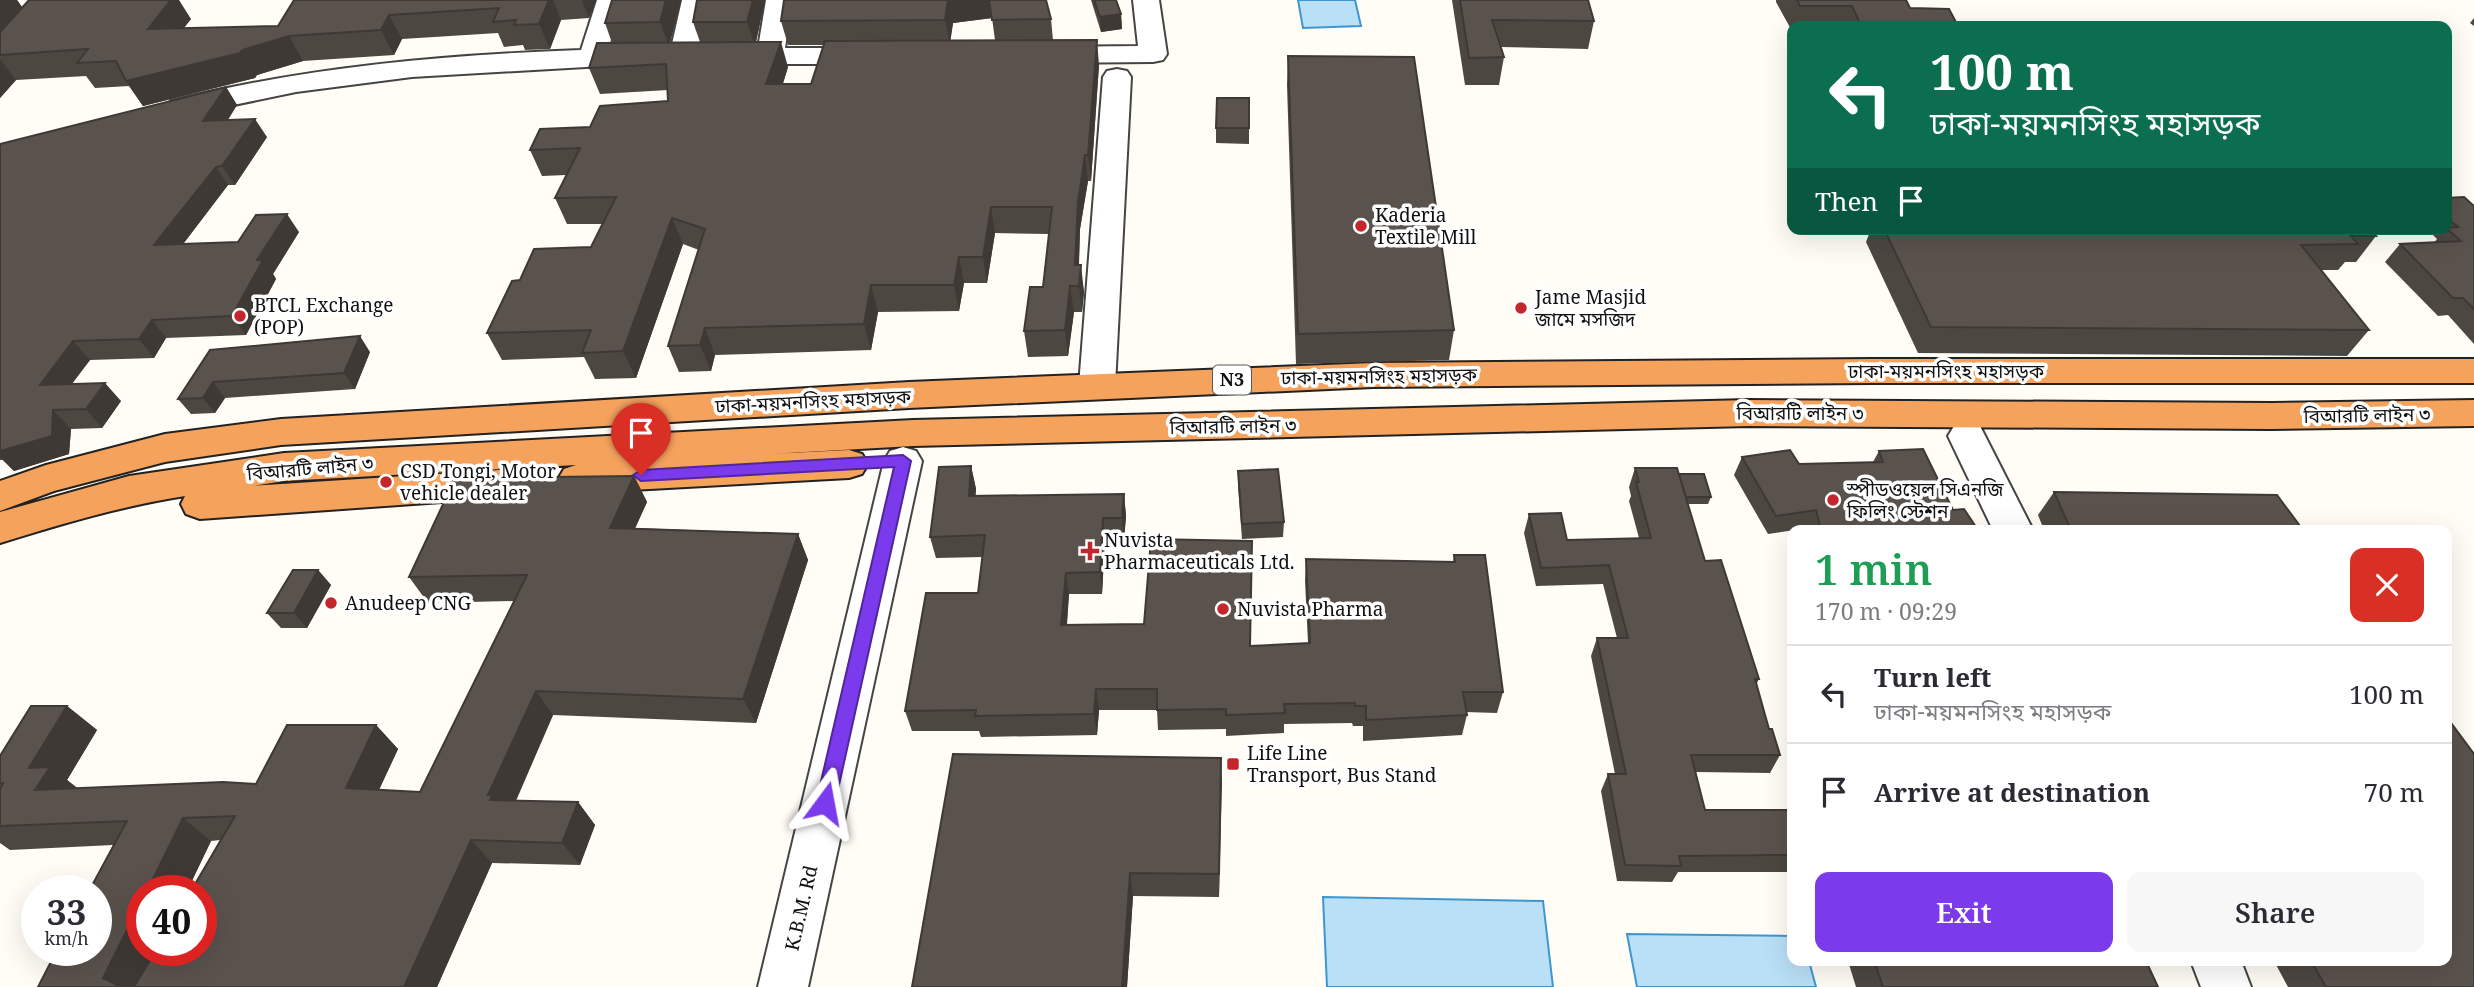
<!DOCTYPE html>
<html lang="en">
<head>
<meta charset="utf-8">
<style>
  body { margin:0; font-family:"Noto Serif","Noto Sans Bengali",serif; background:#f7f7f7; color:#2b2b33; height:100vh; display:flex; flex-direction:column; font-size:26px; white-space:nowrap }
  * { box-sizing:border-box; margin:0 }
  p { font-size:23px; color:#7c7c81 }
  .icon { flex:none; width:38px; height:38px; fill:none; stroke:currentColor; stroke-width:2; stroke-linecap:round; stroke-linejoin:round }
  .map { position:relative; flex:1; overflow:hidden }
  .sheet { position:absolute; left:1787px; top:525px; width:665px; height:441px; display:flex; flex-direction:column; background:#fff; border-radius:14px; box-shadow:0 7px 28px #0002 }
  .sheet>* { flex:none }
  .top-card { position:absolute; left:1787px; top:21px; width:665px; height:214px; border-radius:14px; box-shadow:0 7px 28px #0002; background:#0b6e4f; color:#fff; overflow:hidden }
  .speed { position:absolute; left:21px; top:875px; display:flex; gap:14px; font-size:35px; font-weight:700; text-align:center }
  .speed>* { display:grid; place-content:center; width:91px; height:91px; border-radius:50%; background:#fff; box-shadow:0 7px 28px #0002; line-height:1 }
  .speed small { font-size:18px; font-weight:400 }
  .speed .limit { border:10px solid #d22; background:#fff; color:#111 }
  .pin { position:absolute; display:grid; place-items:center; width:60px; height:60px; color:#fff; margin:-72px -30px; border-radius:50% 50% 50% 0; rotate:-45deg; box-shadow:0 0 7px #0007 }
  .pin .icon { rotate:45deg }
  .me { position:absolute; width:77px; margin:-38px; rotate:13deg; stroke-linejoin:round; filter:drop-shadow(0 0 5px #0008) }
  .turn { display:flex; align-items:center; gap:24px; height:147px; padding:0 28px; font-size:32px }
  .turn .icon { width:91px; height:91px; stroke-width:2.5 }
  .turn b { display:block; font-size:49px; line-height:60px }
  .then { display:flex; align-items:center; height:66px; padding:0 28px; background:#0003; gap:14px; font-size:26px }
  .round { display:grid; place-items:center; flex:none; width:74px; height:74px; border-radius:14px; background:#f7f7f7 }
  .head { display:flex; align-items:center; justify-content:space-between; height:119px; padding:0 28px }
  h1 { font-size:42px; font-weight:600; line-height:52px; color:#1e9e55 }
  .action { display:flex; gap:14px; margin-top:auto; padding:14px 28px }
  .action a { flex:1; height:80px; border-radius:14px; background:#7c3aed; color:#fff; font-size:28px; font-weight:600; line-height:80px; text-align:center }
  .action a+a { background:#f7f7f7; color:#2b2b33 }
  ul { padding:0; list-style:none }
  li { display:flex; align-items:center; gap:21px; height:98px; padding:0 28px; border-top:2px solid #e1e1e2 }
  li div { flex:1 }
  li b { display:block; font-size:26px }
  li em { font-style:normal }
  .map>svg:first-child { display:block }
</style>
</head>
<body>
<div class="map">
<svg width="2474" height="987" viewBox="0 0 2474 987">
  <rect width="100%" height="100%" fill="#fffdf5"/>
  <!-- water -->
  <path fill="#b9e0f7" stroke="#3f96cf" stroke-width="2" d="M1298,0H1355L1361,26L1303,28Z
    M1323,897L1543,901L1553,987H1327Z
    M1627,934L1792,936V961H1809L1816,987H1637Z"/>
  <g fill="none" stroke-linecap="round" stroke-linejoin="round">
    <!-- minor casing -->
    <g stroke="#444" stroke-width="4">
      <path id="minor" d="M0,0H36L32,6L0,10Z
        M597,0H623L608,50L645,49L655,51L659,57L655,63L412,77L296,92L181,116L171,113L167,107L171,101C305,67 442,55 581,50Z
        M682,0H708L697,57L693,63L683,65L673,63L669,57Z
        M766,0H792L785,48H873L883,50L887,56L883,62L873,64H734L724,62L720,56L724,50L758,48Z
        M1133,0H1159L1167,54L1163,60L1153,62L1045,63L1035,61L1031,55L1035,49L1045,47L1138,46Z
        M1117,69L1127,71L1131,77L1115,386L1110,395L1097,399L1084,395L1079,386L1103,77L1107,71Z
        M1967,423L1980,426L2033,530H1993L1948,436L1954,426Z
        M903,447L916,451L922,461L808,987H758L884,461L890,451Z
        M2191,961H2241L2251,987H2201Z"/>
    </g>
    <!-- highway casing -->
    <g stroke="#222" stroke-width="4">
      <path id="highway" d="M1872,359H2474V383H1872L1373,387L909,408L281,445L165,462L54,491L0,511V481L46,465L165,434L281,419L909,382L1373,363Z
        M1749,400L2272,403L2474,400V426L2272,429L1749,426L913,446L769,454L849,450L862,454L868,464L862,474L849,478L577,493L564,489L558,479L564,469L576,465L284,481L252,486L499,470L513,474L518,484L513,494L499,498L200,519L186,514L181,504L185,496C121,506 62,524 0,543V512L129,476L284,453L913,420Z"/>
    </g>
    <!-- minor -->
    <use href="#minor" fill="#fff" fill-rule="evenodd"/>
    <!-- highway -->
    <use href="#highway" fill="#f5a25d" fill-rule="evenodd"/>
  </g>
  <!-- wall -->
  <path fill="#4d4742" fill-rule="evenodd" d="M0,0H17L22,7L191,19L183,28L278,26L294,0H596L589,18L561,20L550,49L525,50L523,45L504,47L498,33L402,39L394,55L303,61L257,75L255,78L143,106L129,86L95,88L86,76L16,80L0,98Z
    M612,0H681L670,43L700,42L693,22L697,0H765L756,42L788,67L783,84H811L824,45H788L781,21L784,0L1051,19L1053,40L1099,65L1091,181H1088L1080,229L1079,265L1084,292L1082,312H1074L1068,356L1028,357L1024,331L1043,287L1049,234L995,233L987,283H964L959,311L878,312L871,350L715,355L711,371L679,372L668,346L699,250L683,244L636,378L595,379L584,357L502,360L487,333L520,280L591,247L603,224H567L555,198L566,175L542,176L530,150L590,127L668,101V90L600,94L589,68L612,43L605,23ZM992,18L995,40L950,41L953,23Z
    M1091,0H1116L1121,14L1122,29L1101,32Z
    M1452,0H1588L1594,21L1588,49L1501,47L1504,57L1499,85H1465Z
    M1776,0H1906L1910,8L1958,26H1792V31L1776,2Z
    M2474,18V26L2470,23Z
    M1288,56L1454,330L1449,360L1296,364L1287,85Z
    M226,87L237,105L228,120L267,137L235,185H228L183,244L238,242L299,232L273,274L276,279L246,335L166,338L154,358L90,360L71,384L121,401L102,428L71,429L69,454L14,471L3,460H0V144Z
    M1249,98V144L1216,143V128Z
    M2446,198L2474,206V344L2448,315L2438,316L2385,262L2400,244L2434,243L2437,239L2427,229H2446Z
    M1871,229H2370L2376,236L2356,262H2345L2338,270H2321L2369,330L2347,356L1918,353L1866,242Z
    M210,350L370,352L355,389L225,398L215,413L191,414L178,399Z
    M1879,451L1978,530H1808V528L1768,534L1734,475L1742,457L1799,464L1873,462Z
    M971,466L976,489L975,496L1124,494L1126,516L1124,540H1105L1102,594H1069L1067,625L1250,646L1308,643L1305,581L1306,559L1453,562L1454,555L1503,692L1497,713L1466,712L1467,715L1462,735L1363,741V726H1353L1352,723L1284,724V733L1226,736V729L1158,730L1157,710H1099L1097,735L981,737L979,731H912L905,711L978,593L983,557L936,558L930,537Z
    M1635,468L1679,474L1711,497L1708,504H1688L1705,561L1759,679L1756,685L1769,729L1780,755L1770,773L1696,772L1705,810H1792V872H1678L1672,882L1617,881L1601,791L1608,774H1615L1591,656L1597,638H1617L1603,584L1536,586L1524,533L1529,514L1567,540L1639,538L1629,501L1631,496L1629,487Z
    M1238,471L1284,522L1283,537L1242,539L1238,486Z
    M552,472L555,477L634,476L647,502L635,528L798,534L808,560L756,723L553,715L516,801L578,802L595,825L580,865L492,863L437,987H38L57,950H96V891H89L113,845L10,850L0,843V756L31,706H67L97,730L67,780L78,789L223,782L256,784L287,725H376L398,749L379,790L420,792L514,601L428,603L409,577L443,504L441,500L452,479ZM220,840L191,891H201V950H142V891H187L211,841Z
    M2054,492L2303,530H2044L2038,515Z
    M318,570L331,585L307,628H281L267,613Z
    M1221,758L1219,897L1133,896L1127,987H912Z
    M1848,961H2146L2158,987H1856Z
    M2274,961H2446L2474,987H2288Z"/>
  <!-- shaded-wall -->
  <path fill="#3f3936" d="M0,0H17L24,10L0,36Z
    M171,0H179L191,19L164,54L148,29Z
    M549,0H553L561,20L550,49L539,24Z
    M582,0H596L589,18Z
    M666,0H681L669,46L660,22Z
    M753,0H765L755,46L747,22Z
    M948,0H989L992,18L953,23L950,44L945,20Z
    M1121,14L1122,29L1101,32L1100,17Z
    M389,15L402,39L394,55L381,30Z
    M289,36L303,61L257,75L255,78L143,106L126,81L242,50Z
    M1097,40L1099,65L1091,181L1088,155Z
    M781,42L788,67L774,110L766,84Z
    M0,59L16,80L0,98Z
    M226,87L237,105L215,139L203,121Z
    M255,119L267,137L235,185L222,166Z
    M1085,155L1088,181L1080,229L1078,286L1075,265L1078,202Z
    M216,167L228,185L168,264L154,245Z
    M991,207L995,233L987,283L983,257Z
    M287,214L299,232L273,274L276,279L246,335L232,316L257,260Z
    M672,218L683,244L636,378L623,351Z
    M959,257L964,283L959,311L954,285Z
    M1081,265L1084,292L1082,312L1079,286Z
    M871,285L878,312L871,350L864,324Z
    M1070,286L1074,312L1068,356L1065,330Z
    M152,320L166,338L154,358L139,339Z
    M705,328L715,355L711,371L700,345Z
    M360,336L370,352L355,389L344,373Z
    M73,341L90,360L57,404L40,385Z
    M213,382L225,398L215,413L203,398Z
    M105,383L121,401L102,428L86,409Z
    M53,410L71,429L69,454L14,471L0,457V451Z
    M971,466L976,489L974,518L969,496Z
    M634,476L647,502L624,553L610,528Z
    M1124,494L1126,516L1124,540L1122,518Z
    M1103,518L1105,540L1102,594L1100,572Z
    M798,534L808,560L756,723L743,699Z
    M318,570L331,585L307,628L294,613Z
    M1066,573L1069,594L1065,646L1061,625Z
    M1096,689L1099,710L1097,735L1094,714Z
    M536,691L553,715L509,815L490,800L488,795Z
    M67,706L97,730L67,780L80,790H35L29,768Z
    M376,725L398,749L369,811L346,788Z
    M1221,758L1222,783L1219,897V874Z
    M578,802L595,825L580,865L562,843Z
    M183,818L211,841L187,891H147Z
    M471,840L492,863L437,987H404Z
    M1130,873L1133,896L1127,987H1122Z
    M142,900V950H158L140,987H118L103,978Z"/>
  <!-- building -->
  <path fill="#5a524d" stroke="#3f3936" stroke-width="2" d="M29,0H171L148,29L278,26L294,0H549L539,24L514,25L516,20L493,22L499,8L389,15L381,30L289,36L242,50L240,53L126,81L116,61L77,63L88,49L0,55V32Z
    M612,0H666L660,22L605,23Z
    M697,0H753L747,22H693Z
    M784,0H948L945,20L781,21Z
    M989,0H1046L1051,19L992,20Z
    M1094,0H1116L1121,14L1100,17Z
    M1460,0H1588L1594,21L1492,20L1504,57L1469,58Z
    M1797,0H1906L1910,8L1949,9L1958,26H1861L1852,6H1800Z
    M1097,40L1088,155H1085L1078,202L1075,265H1081L1079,286H1070L1065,330L1024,331L1030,287H1043L1052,207H991L983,257H959L954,285H871L864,324L705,328L700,345L668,346L705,229L672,218L623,351L582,353L591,330L487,333L512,281L520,280L534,249L591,247L616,197L555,198L580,148L530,150L540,129L590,127L600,106L668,101L666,64L589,68L597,43L781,42L766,84H811L825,41Z
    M1288,56L1414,57L1454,330L1298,334Z
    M226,87L203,121L255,119L222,166L216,167L154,245L238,242L256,215L287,214L257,260H263L232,316L152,320L139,339L73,341L40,385L105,383L86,409L53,410L52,436L0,451V144Z
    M1217,98H1249V128H1216Z
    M2464,197L2474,206V309L2463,298H2453L2400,244L2461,241L2446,228L2458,227L2446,217V198Z
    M1884,229H2370L2376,236H2351L2358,244L2301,245L2369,330L1931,327Z
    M360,336L344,373L213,382L203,398L178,399L210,350Z
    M1923,449L1953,510L1964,509L1978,530H1821L1816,510L1776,516L1742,457L1790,450L1799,464L1883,462L1879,451Z
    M971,466L969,496L1124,494L1122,518H1103L1100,572L1066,573L1061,625L1144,624L1151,539L1252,541L1250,646L1310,643L1306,559L1455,562L1454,555H1485L1503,692H1463L1467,715L1366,720V706H1355V703L1284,704L1285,713L1226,715V709L1157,710V689H1096L1094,714L975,716L976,710L905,711L926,593H978L985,535L930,537L939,467Z
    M1635,468H1677L1705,561L1721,560L1759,679H1755L1769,729H1772L1780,755H1691L1705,810H1792V855L1679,856L1681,866L1625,865L1608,774H1626L1597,638H1628L1609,565L1541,568L1529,514L1561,513L1567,540L1651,538L1636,482H1639Z
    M1278,469L1284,522L1242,524L1238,471Z
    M552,472L550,477L634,476L610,528L798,534L743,699L536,691L488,795H492L490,800L578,802L562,843L471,840L404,987H134L156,950H201V891H191L235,816L183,818L147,891H142V900L103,978L121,987H38L57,950H96V891H89L127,821L0,826V789L3,783H0V756L31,706H67L29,768L50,767L35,790L223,782L256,784L287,725H376L346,788L420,792L527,575L409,577L445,500H441L452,479Z
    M1679,474H1704L1711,497H1686Z
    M2054,492L2277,495L2303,530H2071Z
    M293,570H318L294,613H267Z
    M2446,716L2474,754V987H2326L2311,961H2446Z
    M953,754L1221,758L1219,874L1130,873L1122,987H912Z
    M1874,961H2146L2158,987H1883Z"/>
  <!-- route -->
  <path fill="#7c3aed" stroke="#51269a" stroke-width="2" d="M903,455L911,461L835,803L832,809L825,811L819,809L816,803L894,467L641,481L633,475L641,470Z"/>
  <!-- markers -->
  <g fill="#c4262e" stroke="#fff" stroke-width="2.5">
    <circle cx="1361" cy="226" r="7"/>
    <circle cx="1521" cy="308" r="7"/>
    <circle cx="240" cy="316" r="7"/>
    <circle cx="386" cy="482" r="7"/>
    <circle cx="1833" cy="500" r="7"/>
    <path d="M1086.5 540.5h7v7h7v7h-7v7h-7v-7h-7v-7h7z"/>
    <circle cx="331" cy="603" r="7"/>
    <circle cx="1223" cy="609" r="7"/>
    <rect x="1226" y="757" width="14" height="14" rx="3.5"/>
  </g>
  <g text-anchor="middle" stroke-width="7" stroke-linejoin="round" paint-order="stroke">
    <!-- shield labels -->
    <rect fill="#fff" stroke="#585858" stroke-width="2" x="1213" y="365.5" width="38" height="29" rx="5"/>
    <g font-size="18" font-weight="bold" fill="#111">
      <text x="1232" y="386">N3</text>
    </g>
    <!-- poi labels -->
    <g font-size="19" fill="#111" stroke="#fff" text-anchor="start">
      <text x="1375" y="222">Kaderia<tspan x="1375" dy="22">Textile Mill</tspan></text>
      <text x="1535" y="304">Jame Masjid<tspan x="1535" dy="22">জামে মসজিদ</tspan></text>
      <text x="254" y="312">BTCL Exchange<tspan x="254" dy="22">(POP)</tspan></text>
      <text x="400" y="478">CSD Tongi, Motor<tspan x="400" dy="22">vehicle dealer</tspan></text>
      <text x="1847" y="496">স্পীডওয়েল সিএনজি<tspan x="1847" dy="22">ফিলিং স্টেশন</tspan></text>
      <text x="1104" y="547">Nuvista<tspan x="1104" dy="22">Pharmaceuticals Ltd.</tspan></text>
      <text x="345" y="610">Anudeep CNG</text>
      <text x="1237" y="616">Nuvista Pharma</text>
      <text x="1247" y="760">Life Line<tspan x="1247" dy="22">Transport, Bus Stand</tspan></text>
    </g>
    <!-- street labels -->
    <g font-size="19" fill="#111" stroke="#fff">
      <text x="1946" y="378">ঢাকা-ময়মনসিংহ মহাসড়ক</text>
      <text transform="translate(1379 376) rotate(-1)" y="7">ঢাকা-ময়মনসিংহ মহাসড়ক</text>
      <text transform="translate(813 401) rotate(-3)" y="7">ঢাকা-ময়মনসিংহ মহাসড়ক</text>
      <text x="1800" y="420">বিআরটি লাইন ৩</text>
      <text transform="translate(2367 415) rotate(-1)" y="7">বিআরটি লাইন ৩</text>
      <text transform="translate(1233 426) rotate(-1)" y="7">বিআরটি লাইন ৩</text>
      <text transform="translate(310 468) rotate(-5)" y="7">বিআরটি লাইন ৩</text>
      <text transform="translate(801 908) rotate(-77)" y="7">K.B.M. Rd</text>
    </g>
  </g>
</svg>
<div class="speed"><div>33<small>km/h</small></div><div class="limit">40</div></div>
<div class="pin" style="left:641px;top:475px;background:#d93025"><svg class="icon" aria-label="arrive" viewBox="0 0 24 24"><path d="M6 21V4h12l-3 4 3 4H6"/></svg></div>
<svg class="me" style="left:825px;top:803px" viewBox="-20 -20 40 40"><path d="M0-17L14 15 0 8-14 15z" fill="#7c3aed" stroke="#fff" stroke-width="4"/></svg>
<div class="top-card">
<div class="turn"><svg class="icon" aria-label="left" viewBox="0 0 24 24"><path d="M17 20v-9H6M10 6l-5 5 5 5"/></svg><div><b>100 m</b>ঢাকা-ময়মনসিংহ মহাসড়ক</div></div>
<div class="then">Then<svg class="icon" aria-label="arrive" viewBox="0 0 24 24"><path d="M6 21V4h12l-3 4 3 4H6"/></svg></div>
</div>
<section class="sheet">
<div class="head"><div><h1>1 min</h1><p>170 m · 09:29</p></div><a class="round" style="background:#d93025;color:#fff"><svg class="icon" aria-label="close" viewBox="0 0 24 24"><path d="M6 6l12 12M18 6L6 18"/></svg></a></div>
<ul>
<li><svg class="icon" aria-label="left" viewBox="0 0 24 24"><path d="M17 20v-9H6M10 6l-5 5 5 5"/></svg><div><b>Turn left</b><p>ঢাকা-ময়মনসিংহ মহাসড়ক</p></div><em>100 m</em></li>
<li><svg class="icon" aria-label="arrive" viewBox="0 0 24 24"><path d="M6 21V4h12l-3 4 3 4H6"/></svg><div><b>Arrive at destination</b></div><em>70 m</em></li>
</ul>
<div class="action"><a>Exit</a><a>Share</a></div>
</section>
</div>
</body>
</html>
